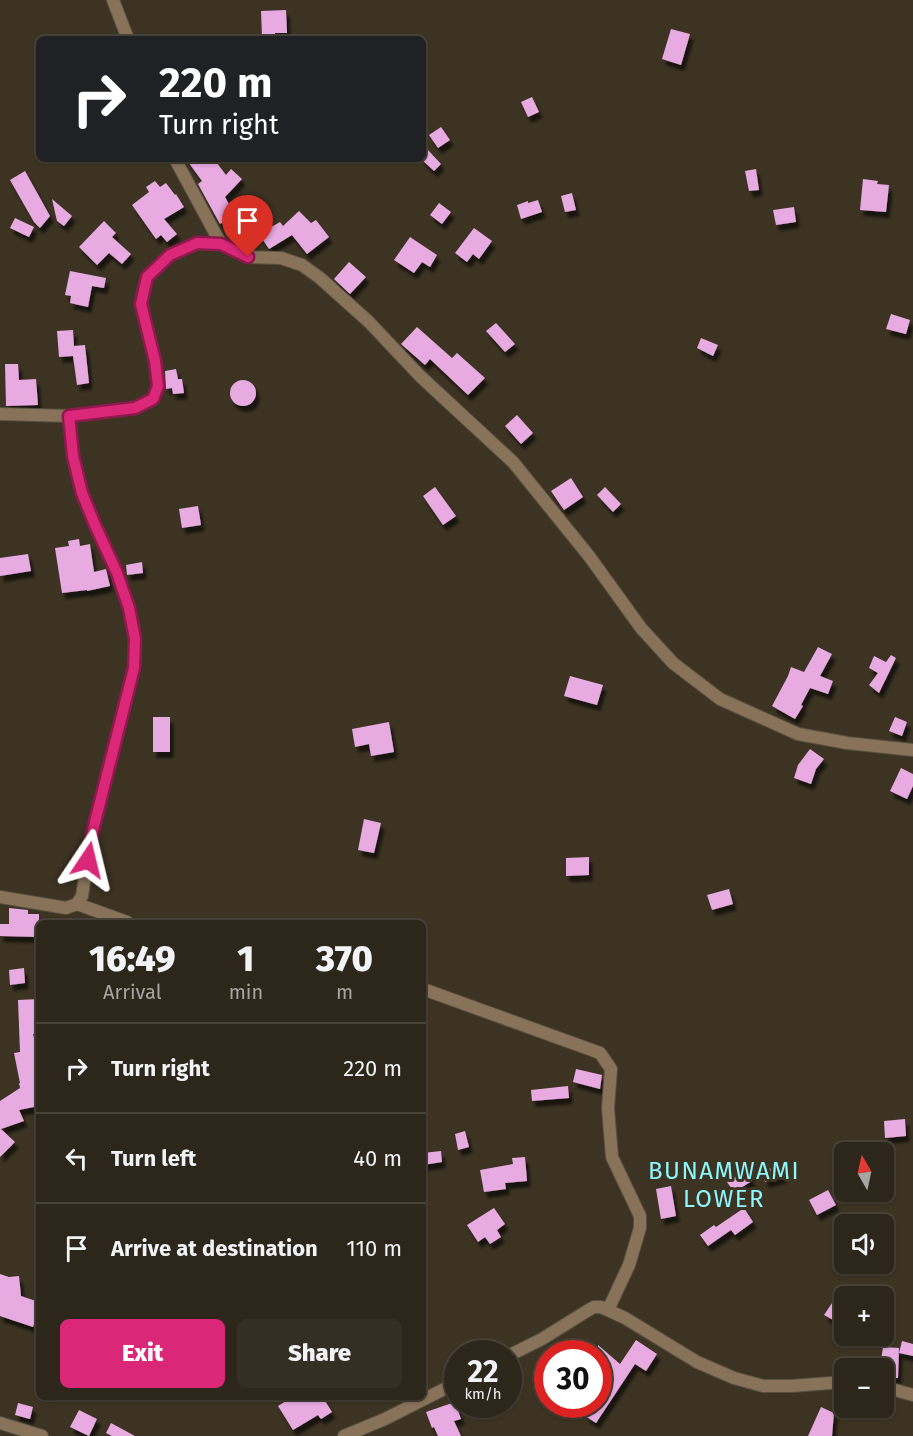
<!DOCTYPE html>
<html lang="en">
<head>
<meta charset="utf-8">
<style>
  body { margin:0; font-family:"Fira Sans",sans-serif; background:#352e23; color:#f1f3f6; height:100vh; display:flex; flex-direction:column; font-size:22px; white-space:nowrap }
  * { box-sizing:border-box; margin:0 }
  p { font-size:20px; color:#a7a5a2 }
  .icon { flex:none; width:33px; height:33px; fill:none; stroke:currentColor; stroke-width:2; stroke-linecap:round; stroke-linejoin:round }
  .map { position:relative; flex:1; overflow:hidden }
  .sheet { position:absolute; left:36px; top:920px; width:390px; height:480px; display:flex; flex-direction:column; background:#2d261a; border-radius:9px; box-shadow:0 2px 4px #0004,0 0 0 2px #484339 }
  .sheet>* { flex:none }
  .banner { position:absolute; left:36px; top:36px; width:390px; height:126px; border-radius:9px; box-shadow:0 2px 4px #0004,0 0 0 2px #484339; background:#202124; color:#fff; overflow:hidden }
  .needle { width:39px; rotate:351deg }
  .controls { position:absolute; left:834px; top:1142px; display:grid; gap:12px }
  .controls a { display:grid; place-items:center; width:60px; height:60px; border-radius:9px; background:#2d261a; box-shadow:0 2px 4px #0004,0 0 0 2px #484339; font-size:30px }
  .speed { position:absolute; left:444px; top:1340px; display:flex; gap:12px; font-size:30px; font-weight:700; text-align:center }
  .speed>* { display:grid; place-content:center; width:78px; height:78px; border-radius:50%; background:#2d261a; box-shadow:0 2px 4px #0004,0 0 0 2px #484339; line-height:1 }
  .speed small { font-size:15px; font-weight:400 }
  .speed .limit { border:9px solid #d22; background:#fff; color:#111 }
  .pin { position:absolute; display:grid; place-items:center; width:51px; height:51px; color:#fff; margin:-62px -26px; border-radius:50% 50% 50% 0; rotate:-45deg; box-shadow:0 0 6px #0007 }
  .pin .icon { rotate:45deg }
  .me { position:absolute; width:66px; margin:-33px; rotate:10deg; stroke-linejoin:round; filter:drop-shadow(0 0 4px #0008) }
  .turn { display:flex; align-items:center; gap:21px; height:126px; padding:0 24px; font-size:27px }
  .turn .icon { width:78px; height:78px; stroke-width:2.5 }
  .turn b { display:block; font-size:42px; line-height:51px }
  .eta { display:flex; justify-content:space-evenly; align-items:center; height:102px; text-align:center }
  .eta b { font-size:36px; font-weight:800; line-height:42px }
  .primary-button { display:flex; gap:12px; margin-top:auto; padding:12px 24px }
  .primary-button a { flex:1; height:69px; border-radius:9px; background:#db2777; color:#fff; font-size:24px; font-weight:800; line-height:69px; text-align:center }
  .primary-button a+a { background:#352e23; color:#f1f3f6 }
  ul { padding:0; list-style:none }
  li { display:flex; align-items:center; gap:18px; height:90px; padding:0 24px; border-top:2px solid #484339 }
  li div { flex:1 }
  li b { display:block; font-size:22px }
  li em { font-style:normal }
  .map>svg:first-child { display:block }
</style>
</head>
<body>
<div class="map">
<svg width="913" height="1436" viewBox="0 0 913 1436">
  <defs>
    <filter id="shadow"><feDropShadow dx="3.5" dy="6" stdDeviation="1.5" flood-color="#0009"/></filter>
  </defs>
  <rect width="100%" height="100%" fill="#3c3322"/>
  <!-- building -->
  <path fill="#e7abe2" filter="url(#shadow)" d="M286,10L287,33H275V37H262L261,11Z
    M671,29L690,34L681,65L662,59Z
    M532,97L539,112L528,117L521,102Z
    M441,127L450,140L438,148L429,135Z
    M428,150L441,164L434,171L421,159H423V155Z
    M186,159H214L226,175L231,169L242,179L225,197L235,215L220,224L198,184L202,181Z
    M756,169L759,190L749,191L745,171Z
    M25,171L50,216L40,228L34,222L10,180Z
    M863,179L878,181L877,184L889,185L886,212L860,210Z
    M155,181L160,187L166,183L175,195L176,194L184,207L164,219L177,234L167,242L161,235L156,239L132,205L149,192L146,187Z
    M572,193L576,210L565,212L561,196Z
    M52,199L72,216L64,226L57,221Z
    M538,200L542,212L521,219L517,205L528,201V203Z
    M439,203L451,212L442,224L430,215Z
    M794,207L796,222L776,225L773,210Z
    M299,211L311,223L316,220L329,237L307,254L292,235L269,249L259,234L280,222L283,226Z
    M15,218L34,227L29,237L10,228Z
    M104,221L116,233L112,237L131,254L122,264L109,253L97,265L79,247Z
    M474,228L492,241L479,259L473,254L467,262L455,253Z
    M410,237L437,255L430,267L422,262L414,273L394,260Z
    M349,262L366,277L350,294L334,279Z
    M70,271L106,278L104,288L92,286L88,307L70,303L71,296L65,295Z
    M891,314L910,320L906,334L886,329Z
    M496,323L515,344L505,352L486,331Z
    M417,327L452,358L457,353L485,378L468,395L430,359L425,365L401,344Z
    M73,330L74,346L85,345L89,383L77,385L73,356L59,357L57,331Z
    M701,338L718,345L713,356L697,348Z
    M5,364H18L19,380L36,379L38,405L6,406Z
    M176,369L178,379H182L184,393L173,394L172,388L166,389L165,371Z
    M230 393a13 13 0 1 1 26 0a13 13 0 1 1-26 0Z
    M517,415L533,433L521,444L505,426Z
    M571,478L583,497L564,510L551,491Z
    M435,487L456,516L443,525L423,496Z
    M605,487L621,504L613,512L597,495Z
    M198,506L201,525L182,528L179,509Z
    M79,539L80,546L90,544L94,572L106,569L110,586L87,591V590L62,593L55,548L69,546L68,541Z
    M28,554L31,571L0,576V558Z
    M142,562L143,573L127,575L126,565Z
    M818,647L832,654L820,676L833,681L828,694L810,688L801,705L803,706L795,719L772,706L788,676L791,667L804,672Z
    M891,655L896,658L879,693L869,685L878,673L869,668L874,656L886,662Z
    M570,676L603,685L597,705L564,696Z
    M153,717H170V752H153Z
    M895,717L907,722L902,736L889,731Z
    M389,722L394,752L371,756L369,744L355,747L352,729Z
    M810,749L824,759L816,769L811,784L794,778L798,765Z
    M901,768L913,774V786L907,799L890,791Z
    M364,819L381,823L374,853L358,850Z
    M589,857V875L566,876V858Z
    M729,889L733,904L712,910L707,895Z
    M9,908L28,910V914H39V937L0,936V924H9Z
    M24,968L25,983L10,985L9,970Z
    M39,999V1034H33L39,1062V1106L19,1110L24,1121L1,1129L15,1142L0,1157V1101L20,1088L19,1083H20L14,1053L20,1052L18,1000Z
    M576,1069L602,1075L600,1089L573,1082Z
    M568,1086L569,1098L532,1101L531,1090Z
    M905,1119L906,1136L885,1138L884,1121Z
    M465,1131L469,1147L458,1150L455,1134Z
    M441,1151L442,1162L423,1165V1153Z
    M525,1157L527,1181L505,1183L506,1189L484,1192L480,1170L513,1164L512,1158Z
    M782,1166L784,1177L765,1182L763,1170Z
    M746,1170L752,1181L734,1192L727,1182Z
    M671,1186L676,1216L661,1219L656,1189Z
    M828,1190L836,1205L817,1215L809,1200Z
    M494,1208L505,1224L497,1230L501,1237L490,1244L485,1237L478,1242L467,1225Z
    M744,1208L753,1222L735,1235L731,1230L708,1246L700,1235L714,1225L716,1227Z
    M0,1274L9,1277L19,1276L21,1296L39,1302V1309L33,1327L0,1316Z
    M834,1300L844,1307L835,1321L824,1315Z
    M636,1340L657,1354L646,1371L635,1364L596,1423L585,1416L593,1404H598V1396L610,1379L598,1369V1345L620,1364Z
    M902,1341L913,1344V1356L899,1353Z
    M883,1347L899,1348L898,1378H884V1368H880Z
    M294,1396H322L332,1412L321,1419L318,1415L293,1430L278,1406Z
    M455,1402L461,1419L454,1421L461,1436H438L434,1427L432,1428L426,1412Z
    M18,1403L33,1407L30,1419L15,1415Z
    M821,1407L834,1413L832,1436H808Z
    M79,1410L97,1419L89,1436L70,1427Z
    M111,1423L135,1436H112L106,1433Z"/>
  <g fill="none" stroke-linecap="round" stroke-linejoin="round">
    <!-- street casing -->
    <g stroke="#585040" stroke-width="14">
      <path id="street" d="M113,0L128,39
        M175,159L221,244
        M0,414L69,416L135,408L153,399L158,386L155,361L141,304L147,277L170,255L197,243L221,244L248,257L281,258L302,265L320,278L369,322L420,376L513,462L589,556L641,628L673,663L720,699L798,734L847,743L913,750
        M0,897L66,908L77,904L82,896L91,838L134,668L135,639L129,608L117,573L95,525L82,493L73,456L69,416
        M77,904L127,922
        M423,989L600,1053L611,1069L608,1108L612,1157L640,1216V1228L629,1265L608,1310
        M508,1356L542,1339L587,1311L594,1307H601L625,1318L697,1362L734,1378L763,1386H791L844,1382
        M884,1387L913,1395
        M0,1423L42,1436
        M344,1436L385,1419L458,1382"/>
    </g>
    <!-- street -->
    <use href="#street" stroke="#88735a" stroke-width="12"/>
  </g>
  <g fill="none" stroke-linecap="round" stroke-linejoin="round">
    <!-- route casing -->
    <g stroke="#8e194d" stroke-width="15">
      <path id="route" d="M88,860L91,838L134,668L135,639L129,608L117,573L95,525L82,493L73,456L69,416L135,408L153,399L158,386L155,361L141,304L147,277L170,255L197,243L221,244L248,257"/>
    </g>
    <!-- route -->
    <use href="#route" stroke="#db2777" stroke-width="10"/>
  </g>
  <g text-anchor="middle" stroke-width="6" stroke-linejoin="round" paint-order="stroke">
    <!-- quarter labels -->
    <g font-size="24" letter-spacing="1.5" fill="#8cf8fd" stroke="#3c3322">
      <text x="724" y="1179">BUNAMWAMI<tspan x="724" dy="28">LOWER</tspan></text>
    </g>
  </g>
</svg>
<div class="controls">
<a><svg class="needle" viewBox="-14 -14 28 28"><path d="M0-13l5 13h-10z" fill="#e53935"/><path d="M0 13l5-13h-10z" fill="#a7a5a2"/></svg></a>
<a><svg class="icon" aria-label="sound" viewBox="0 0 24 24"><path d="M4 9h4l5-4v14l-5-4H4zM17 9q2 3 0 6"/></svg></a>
<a>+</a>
<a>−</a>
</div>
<div class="speed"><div>22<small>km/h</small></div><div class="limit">30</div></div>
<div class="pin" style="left:248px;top:257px;background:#d93025"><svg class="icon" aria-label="arrive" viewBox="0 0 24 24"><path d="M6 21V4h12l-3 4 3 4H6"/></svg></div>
<svg class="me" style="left:88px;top:860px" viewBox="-20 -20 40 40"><path d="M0-17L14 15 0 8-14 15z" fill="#db2777" stroke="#fff" stroke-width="4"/></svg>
<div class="banner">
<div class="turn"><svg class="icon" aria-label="right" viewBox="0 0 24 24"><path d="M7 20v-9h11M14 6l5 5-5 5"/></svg><div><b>220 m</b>Turn right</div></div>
</div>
<section class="sheet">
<div class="eta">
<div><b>16:49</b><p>Arrival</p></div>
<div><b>1</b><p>min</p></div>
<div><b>370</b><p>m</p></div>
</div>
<ul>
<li><svg class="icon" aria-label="right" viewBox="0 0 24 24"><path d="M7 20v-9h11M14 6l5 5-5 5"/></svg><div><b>Turn right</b></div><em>220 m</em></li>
<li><svg class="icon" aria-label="left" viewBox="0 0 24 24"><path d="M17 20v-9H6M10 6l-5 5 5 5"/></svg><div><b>Turn left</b></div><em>40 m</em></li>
<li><svg class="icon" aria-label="arrive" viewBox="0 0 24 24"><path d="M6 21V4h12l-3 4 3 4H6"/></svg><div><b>Arrive at destination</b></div><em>110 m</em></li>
</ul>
<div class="primary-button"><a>Exit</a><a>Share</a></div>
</section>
</div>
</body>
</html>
